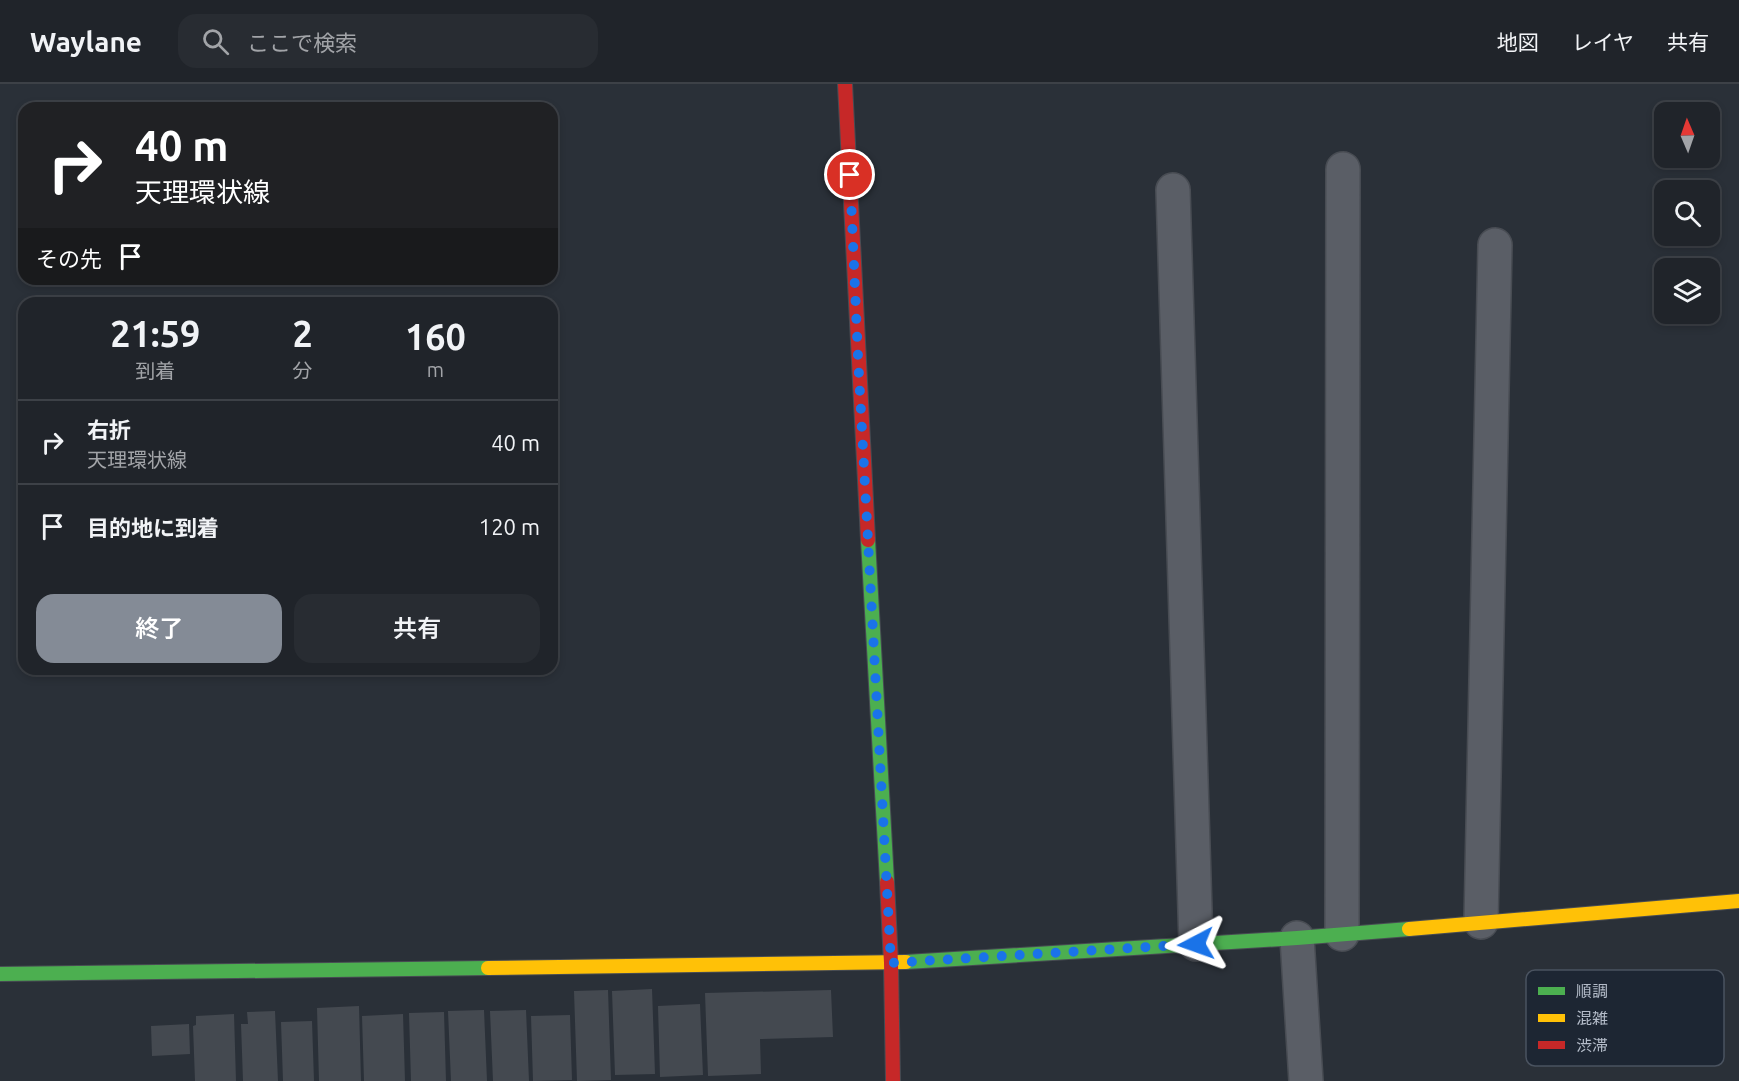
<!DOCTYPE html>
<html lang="ja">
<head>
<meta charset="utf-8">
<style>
  body { margin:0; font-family:Ubuntu,"Noto Sans JP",sans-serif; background:#282c32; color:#f1f3f6; height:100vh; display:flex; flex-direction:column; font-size:22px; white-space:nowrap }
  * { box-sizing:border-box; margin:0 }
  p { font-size:20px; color:#a2a4a8 }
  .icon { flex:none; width:33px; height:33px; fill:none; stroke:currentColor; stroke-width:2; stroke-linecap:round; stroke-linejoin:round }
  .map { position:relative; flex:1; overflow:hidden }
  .details { position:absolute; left:18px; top:213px; width:540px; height:378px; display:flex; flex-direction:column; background:#20242a; border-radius:18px; box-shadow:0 3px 9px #0003,0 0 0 2px #3d4147 }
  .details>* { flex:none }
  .guide { position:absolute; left:18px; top:18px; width:540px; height:183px; border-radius:18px; box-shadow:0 3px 9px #0003,0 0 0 2px #3d4147; background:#202124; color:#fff; overflow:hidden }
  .needle { width:39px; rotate:358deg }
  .controls { position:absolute; left:1654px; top:18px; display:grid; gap:12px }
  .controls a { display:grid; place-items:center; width:66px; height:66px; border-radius:12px; background:#20242a; box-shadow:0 3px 9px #0003,0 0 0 2px #3d4147; font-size:30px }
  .pin { position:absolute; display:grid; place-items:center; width:51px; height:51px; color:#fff; margin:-26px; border:3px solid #fff; border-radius:50%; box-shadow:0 2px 6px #0007 }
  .me { position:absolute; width:66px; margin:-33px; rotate:266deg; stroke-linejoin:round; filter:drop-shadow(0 0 4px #0008) }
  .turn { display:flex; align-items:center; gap:21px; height:126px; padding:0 18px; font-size:27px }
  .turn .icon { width:78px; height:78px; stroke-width:2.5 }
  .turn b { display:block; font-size:42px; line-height:51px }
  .then { display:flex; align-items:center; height:57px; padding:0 18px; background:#0003; gap:12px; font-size:22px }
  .eta { display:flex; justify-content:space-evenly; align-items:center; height:102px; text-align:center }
  .eta b { font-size:36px; font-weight:600; line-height:42px }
  .button { display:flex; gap:12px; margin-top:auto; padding:12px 18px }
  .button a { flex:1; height:69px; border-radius:18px; background:#848b96; color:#fff; font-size:24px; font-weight:600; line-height:69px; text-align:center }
  .button a+a { background:#282c32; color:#f1f3f6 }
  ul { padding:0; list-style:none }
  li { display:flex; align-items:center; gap:18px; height:84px; padding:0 18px; border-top:2px solid #3d4147 }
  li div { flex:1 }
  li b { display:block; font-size:22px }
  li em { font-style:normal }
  header { display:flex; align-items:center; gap:36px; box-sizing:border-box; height:84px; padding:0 30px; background:#20242a; border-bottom:2px solid #3d4147 }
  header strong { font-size:28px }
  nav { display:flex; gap:33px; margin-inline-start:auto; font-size:21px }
  .search { width:420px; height:54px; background:#282c32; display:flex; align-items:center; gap:15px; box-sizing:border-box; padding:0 21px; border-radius:18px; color:#a2a4a8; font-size:22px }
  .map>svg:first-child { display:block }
</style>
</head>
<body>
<header>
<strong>Waylane</strong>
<div class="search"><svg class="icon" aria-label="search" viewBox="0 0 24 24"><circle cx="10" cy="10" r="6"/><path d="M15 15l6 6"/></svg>ここで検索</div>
<nav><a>地図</a><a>レイヤ</a><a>共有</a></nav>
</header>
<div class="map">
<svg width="1739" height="997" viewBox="0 0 1739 997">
  <rect width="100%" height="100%" fill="#2a3038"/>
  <!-- building -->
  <path fill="#444950" d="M652,905L655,990L615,991L612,907Z
    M608,906L611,996L577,997L574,907Z
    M831,906L833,953L760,955L761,990L708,992L705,909Z
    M700,920L703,991L660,993L658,922Z
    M359,922L361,997H319L317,924Z
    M484,926L487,997H451L448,927Z
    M526,926L529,997H493L490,927Z
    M275,927L278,997H243L241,940H248L247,928Z
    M444,928L446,997H411L409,929Z
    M234,930L236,997H195L193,942L196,941V932Z
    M403,930L405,997H364L362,932Z
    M570,931L572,996L533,997L531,932Z
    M312,937L314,997H283L281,938Z
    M189,940L190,970L152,972L151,942Z"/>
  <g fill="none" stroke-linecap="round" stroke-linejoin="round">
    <!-- street casing -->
    <g stroke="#484c53" stroke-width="36">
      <path id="street" d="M1173,106L1196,860
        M1481,838L1495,161
        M1342,850L1343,85
        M1297,854L1306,997"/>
    </g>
    <!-- fast casing -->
    <g stroke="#484c53" stroke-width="16">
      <path id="fast" d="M868,456L887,798
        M906,878L1297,854L1409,845
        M0,890L488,884"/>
    </g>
    <!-- slow casing -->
    <g stroke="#484c53" stroke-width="16">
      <path id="slow" d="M1409,845L1739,817
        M488,884L906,878"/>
    </g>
    <!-- jam casing -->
    <g stroke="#484c53" stroke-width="16">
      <path id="jam" d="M845,0L868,456
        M887,798L891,879L893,997"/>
    </g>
    <!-- street -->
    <use href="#street" stroke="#5a5e66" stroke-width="33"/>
    <!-- fast -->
    <use href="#fast" stroke="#4caf50" stroke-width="14"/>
    <!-- slow -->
    <use href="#slow" stroke="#ffc107" stroke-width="14"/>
    <!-- jam -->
    <use href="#jam" stroke="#c62828" stroke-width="14"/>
  </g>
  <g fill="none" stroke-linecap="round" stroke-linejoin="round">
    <!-- route -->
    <path stroke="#1a73e8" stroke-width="10" stroke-dasharray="0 18" d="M850,91L858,273L891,879L1196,860"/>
  </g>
  <!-- legend -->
  <rect x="1526" y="886" width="198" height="96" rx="9" fill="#1d2633" stroke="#4a5360" stroke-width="1.5"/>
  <rect x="1538" y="903" width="27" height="8" fill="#4caf50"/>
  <rect x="1538" y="930" width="27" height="8" fill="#ffc107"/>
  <rect x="1538" y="957" width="27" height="8" fill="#c62828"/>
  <g font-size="16" fill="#b4bcc9">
    <text x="1576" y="913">順調</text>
    <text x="1576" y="940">混雑</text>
    <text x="1576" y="967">渋滞</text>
  </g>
</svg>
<div class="controls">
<a><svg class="needle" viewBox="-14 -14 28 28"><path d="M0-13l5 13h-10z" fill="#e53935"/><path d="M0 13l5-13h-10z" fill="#a2a4a8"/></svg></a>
<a><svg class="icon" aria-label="search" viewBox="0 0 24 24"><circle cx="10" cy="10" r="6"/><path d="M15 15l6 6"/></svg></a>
<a><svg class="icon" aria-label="layers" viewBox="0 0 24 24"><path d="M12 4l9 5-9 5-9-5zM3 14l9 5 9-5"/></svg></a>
</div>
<div class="pin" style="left:850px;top:91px;background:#d93025"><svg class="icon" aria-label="arrive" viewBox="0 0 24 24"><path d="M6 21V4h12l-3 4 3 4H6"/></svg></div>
<svg class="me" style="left:1196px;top:860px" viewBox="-20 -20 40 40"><path d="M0-17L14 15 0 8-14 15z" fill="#1a73e8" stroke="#fff" stroke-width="4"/></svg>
<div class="guide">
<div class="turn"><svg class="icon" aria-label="right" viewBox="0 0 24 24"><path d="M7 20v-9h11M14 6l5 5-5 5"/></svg><div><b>40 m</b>天理環状線</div></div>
<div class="then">その先<svg class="icon" aria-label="arrive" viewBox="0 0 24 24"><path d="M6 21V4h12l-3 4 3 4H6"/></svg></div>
</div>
<section class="details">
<div class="eta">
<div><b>21:59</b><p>到着</p></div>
<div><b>2</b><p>分</p></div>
<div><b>160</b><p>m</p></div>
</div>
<ul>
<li><svg class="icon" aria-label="right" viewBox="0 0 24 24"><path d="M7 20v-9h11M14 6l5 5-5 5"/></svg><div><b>右折</b><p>天理環状線</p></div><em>40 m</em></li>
<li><svg class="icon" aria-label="arrive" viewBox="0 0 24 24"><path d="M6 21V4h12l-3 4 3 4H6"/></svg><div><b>目的地に到着</b></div><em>120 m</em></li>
</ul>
<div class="button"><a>終了</a><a>共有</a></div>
</section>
</div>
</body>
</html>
